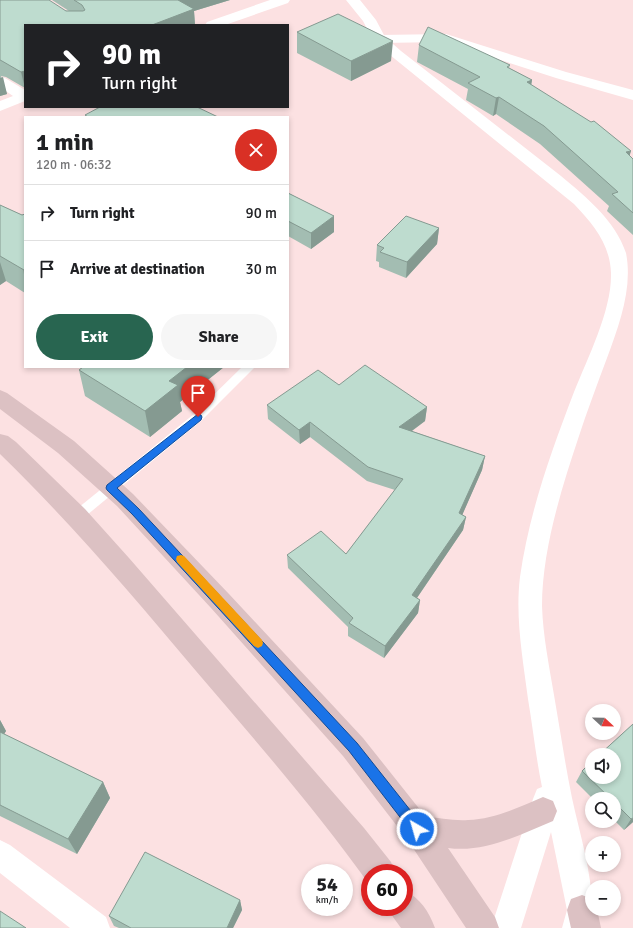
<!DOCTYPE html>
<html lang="en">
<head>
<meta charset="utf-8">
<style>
  body { margin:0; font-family:Signika,sans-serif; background:#f6f6f6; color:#202124; height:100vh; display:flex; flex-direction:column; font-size:15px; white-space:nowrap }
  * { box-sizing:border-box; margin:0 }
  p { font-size:13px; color:#757577 }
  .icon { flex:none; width:22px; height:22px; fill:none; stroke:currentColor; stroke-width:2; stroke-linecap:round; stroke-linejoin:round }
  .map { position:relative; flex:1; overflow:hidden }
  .side { position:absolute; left:24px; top:116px; width:265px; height:252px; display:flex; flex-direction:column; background:#fff; border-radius:0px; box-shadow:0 2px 6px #0003 }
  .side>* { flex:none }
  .banner { position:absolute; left:24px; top:24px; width:265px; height:84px; border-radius:0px; box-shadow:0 2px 6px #0003; background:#202124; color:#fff; overflow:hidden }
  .needle { width:26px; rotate:112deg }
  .controls { position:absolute; left:585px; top:704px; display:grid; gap:8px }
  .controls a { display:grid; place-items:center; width:36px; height:36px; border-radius:50%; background:#fff; box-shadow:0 2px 6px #0003; font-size:20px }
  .speed { position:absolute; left:301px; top:864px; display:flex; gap:8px; font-size:20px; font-weight:700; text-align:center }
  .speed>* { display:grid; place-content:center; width:52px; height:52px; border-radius:50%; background:#fff; box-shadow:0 2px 6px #0003; line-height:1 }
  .speed small { font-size:10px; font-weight:400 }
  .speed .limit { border:6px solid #d22; background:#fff; color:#111 }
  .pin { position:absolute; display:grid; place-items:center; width:34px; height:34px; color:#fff; margin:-41px -17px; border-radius:50% 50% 50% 0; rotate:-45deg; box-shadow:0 0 4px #0007 }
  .pin .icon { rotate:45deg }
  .me { position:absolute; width:44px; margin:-22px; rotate:322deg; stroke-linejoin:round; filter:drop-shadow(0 0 3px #0008) }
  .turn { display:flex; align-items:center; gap:14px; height:84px; padding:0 12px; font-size:18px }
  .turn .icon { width:52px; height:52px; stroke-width:2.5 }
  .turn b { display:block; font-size:28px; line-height:34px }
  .round { display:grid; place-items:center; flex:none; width:42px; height:42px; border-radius:21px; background:#f6f6f6 }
  .head { display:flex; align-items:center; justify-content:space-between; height:68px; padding:0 12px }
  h1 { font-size:24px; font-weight:700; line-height:30px }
  .primary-button { display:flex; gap:8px; margin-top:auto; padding:8px 12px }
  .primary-button a { flex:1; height:46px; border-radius:24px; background:#286550; color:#fff; font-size:16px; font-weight:700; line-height:46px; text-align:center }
  .primary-button a+a { background:#f6f6f6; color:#202124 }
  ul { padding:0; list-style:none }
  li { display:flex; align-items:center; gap:12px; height:56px; padding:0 12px; border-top:1px solid #e0e0e0 }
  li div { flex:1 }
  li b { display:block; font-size:15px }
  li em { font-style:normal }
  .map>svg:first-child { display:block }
</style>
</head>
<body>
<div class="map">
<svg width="633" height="928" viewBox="0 0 633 928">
  <rect width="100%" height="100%" fill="#fce1e2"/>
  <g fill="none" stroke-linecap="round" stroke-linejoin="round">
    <!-- service -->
    <path fill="#fff" fill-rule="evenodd" d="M242,367H255L202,420L81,520L77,521L73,520L71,516L73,512L194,414Z"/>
    <!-- minor -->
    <path fill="#fff" fill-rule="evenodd" d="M270,0H290L288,3L225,25H205L207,22Z
      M446,34L566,72L633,90V100L556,78L445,42L379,43L374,42L372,39L374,36L379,35Z
      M0,77L5,78L25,90V101L0,111V101L13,96L0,87Z
      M0,840L10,845L106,917L110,928H70L0,873Z"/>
    <!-- secondary -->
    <path fill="#fff" fill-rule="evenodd" d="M346,0H360L376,20L385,37L401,51L561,176C586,197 615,220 626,253C633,288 619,325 607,358C597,385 587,411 578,439C561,490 542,551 542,606C543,636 549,665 554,695C560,729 565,764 572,798C580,835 592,872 592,909L597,910L592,928H562L567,910L551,832L521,928H491L533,799L537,789L542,787C536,758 533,728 528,699C523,659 515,618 520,577C529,513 551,452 574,392C588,357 612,310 611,273C610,244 593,224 574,204L374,42L363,21Z"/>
    <!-- primary -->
    <path fill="#dcc1c3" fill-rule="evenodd" d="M0,390L7,393L74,441L133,494L229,594L363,738L425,816C439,818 454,821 468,820C495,819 519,807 543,797L553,801L557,811L553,821C519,835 485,853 448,848L495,917L499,928H466L407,839L343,756L211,608L117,506L58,453L0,409Z
      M0,434L8,436L16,442L85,509L129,558L364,828L391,862L395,873H370L369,884C316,810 255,740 196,671C133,596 70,522 0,454Z
      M404,891C420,897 429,912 435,928H401L393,917L389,907H404Z
      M582,895L592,899V909H597L601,928H571L567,910L571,899Z"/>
  </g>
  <!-- wall -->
  <path fill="#a3bdb2" d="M0,0L69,11L52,0H230L194,11L195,25H25V88L6,77L1,76L7,94L0,96Z
    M297,32L391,61L351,81L297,53Z
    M419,45L510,65L509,68L532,80L531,85L631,151L629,155L633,159V235L607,211L609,206L540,144L496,114L493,116L466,100L468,89L417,62Z
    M288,193L334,216V232L311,249L288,236Z
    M0,205L22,215L25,214V293L6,281L0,285Z
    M439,228L437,244L406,278L379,267V262L376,261L377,245Z
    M83,367H224L180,402L182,411L150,437L85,396L79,370Z
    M267,405L427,407L425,421L412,431L485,456L482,470L462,515L466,517L463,530L417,598L420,600L418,613L384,658L348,636V627L288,568L287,555L346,554L395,490L367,481L310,437L300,444L268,419Z
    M0,720L6,731L4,734L103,782L110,798L77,854L0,816Z
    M633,724V822L624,830L614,820V799H593L576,782L582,771Z
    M240,900L242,910L233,928H119L114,926L109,916Z"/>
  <!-- shaded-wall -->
  <path fill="#859a91" d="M177,0H230L194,11L195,25H152Z
    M393,41L391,61L351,81V61Z
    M25,71V88L21,72Z
    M3,77L7,94L0,96V78Z
    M532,80L529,97L527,82Z
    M499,97L496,114L493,116L496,98Z
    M631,151L626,168V152Z
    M334,216V232L311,249V233Z
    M439,228L437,244L406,278L407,262Z
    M0,262L6,281L0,285Z
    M187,367H224L180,402L182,411L150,437L145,411L169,381Z
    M427,407L425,421L398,441L399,427Z
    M310,422V437L300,444L299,430Z
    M485,456L482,470L457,527L459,513Z
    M466,517L463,530L410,608L412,595Z
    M420,600L418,613L384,658L385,646Z
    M0,720L6,731L0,741Z
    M103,782L110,798L77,854L68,839Z
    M633,818V822L624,830L631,819Z
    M240,900L242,910L233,928H227Z"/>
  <!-- building -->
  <path fill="#bedccf" stroke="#859a91" d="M0,0H49L66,11H83L85,10L82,5L74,0H178L194,9L152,25H25V71L21,72L2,61L0,60Z
    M338,14L393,41L351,61L297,32Z
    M428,27L510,65L507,67L532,80L527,82L591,122L594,121L631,151L626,152L633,159V213L612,194L618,192L544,126L499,97L496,98L468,83L480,77L419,45Z
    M100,107H197L218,117H88L85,115Z
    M288,193L334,216L311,233L288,221Z
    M0,205L22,215L25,214V279L24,270L0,256Z
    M406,216L439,228L407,262L380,252L384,248L377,245Z
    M365,365L427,407L399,427L485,456L459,513L466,517L412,595L420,600L385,646L349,623L353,618L287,555L321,531L346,554L403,479L368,467L310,422L299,430L267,405L318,370L339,385Z
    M83,367H187L169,381L178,385L145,411L79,370Z
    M633,724V818L631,819L614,802V799H611L582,771L592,761V777H614V755H599Z
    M0,732L103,782L68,839L0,805Z
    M145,852L240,900L227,928H131L109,916Z
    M0,911L26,928H0Z"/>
  <!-- route -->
  <path fill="#1a73e8" stroke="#114b97" d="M198,414L201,415L202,417L201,420L117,488L139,509L357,743L422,825L423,829L422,834L417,835L413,834L349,751L132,514L107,490L106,488L107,485Z"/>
  <!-- slow -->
  <path fill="#f59e0b" d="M181,555L184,556L262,640L263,643L262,646L258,648L254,646L177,562L176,559L177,556Z"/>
</svg>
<div class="controls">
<a><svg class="needle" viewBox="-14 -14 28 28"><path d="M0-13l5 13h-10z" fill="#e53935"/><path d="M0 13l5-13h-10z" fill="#757577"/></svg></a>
<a><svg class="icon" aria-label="sound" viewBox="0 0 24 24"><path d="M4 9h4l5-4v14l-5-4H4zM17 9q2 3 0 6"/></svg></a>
<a><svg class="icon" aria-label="search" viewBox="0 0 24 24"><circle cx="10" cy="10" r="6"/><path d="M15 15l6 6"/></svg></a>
<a>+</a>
<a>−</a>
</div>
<div class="speed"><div>54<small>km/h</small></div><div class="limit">60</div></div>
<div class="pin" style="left:198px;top:417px;background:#d93025"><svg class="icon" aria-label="arrive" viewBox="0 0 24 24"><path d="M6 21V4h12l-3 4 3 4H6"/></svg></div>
<svg class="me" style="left:417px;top:829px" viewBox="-20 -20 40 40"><circle r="17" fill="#1a73e8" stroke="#fff" stroke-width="3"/><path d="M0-11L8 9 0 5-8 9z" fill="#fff"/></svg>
<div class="banner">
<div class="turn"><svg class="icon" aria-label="right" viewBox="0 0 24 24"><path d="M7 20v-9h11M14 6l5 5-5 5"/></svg><div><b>90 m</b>Turn right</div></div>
</div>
<section class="side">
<div class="head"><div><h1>1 min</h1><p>120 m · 06:32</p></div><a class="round" style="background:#d93025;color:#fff"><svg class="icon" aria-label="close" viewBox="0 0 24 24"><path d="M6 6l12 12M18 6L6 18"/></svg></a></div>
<ul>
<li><svg class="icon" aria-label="right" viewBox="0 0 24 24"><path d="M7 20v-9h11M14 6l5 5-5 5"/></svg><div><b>Turn right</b></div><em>90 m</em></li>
<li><svg class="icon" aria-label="arrive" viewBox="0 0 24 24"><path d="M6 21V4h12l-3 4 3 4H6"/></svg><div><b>Arrive at destination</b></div><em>30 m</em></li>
</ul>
<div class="primary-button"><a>Exit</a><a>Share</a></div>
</section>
</div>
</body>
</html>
